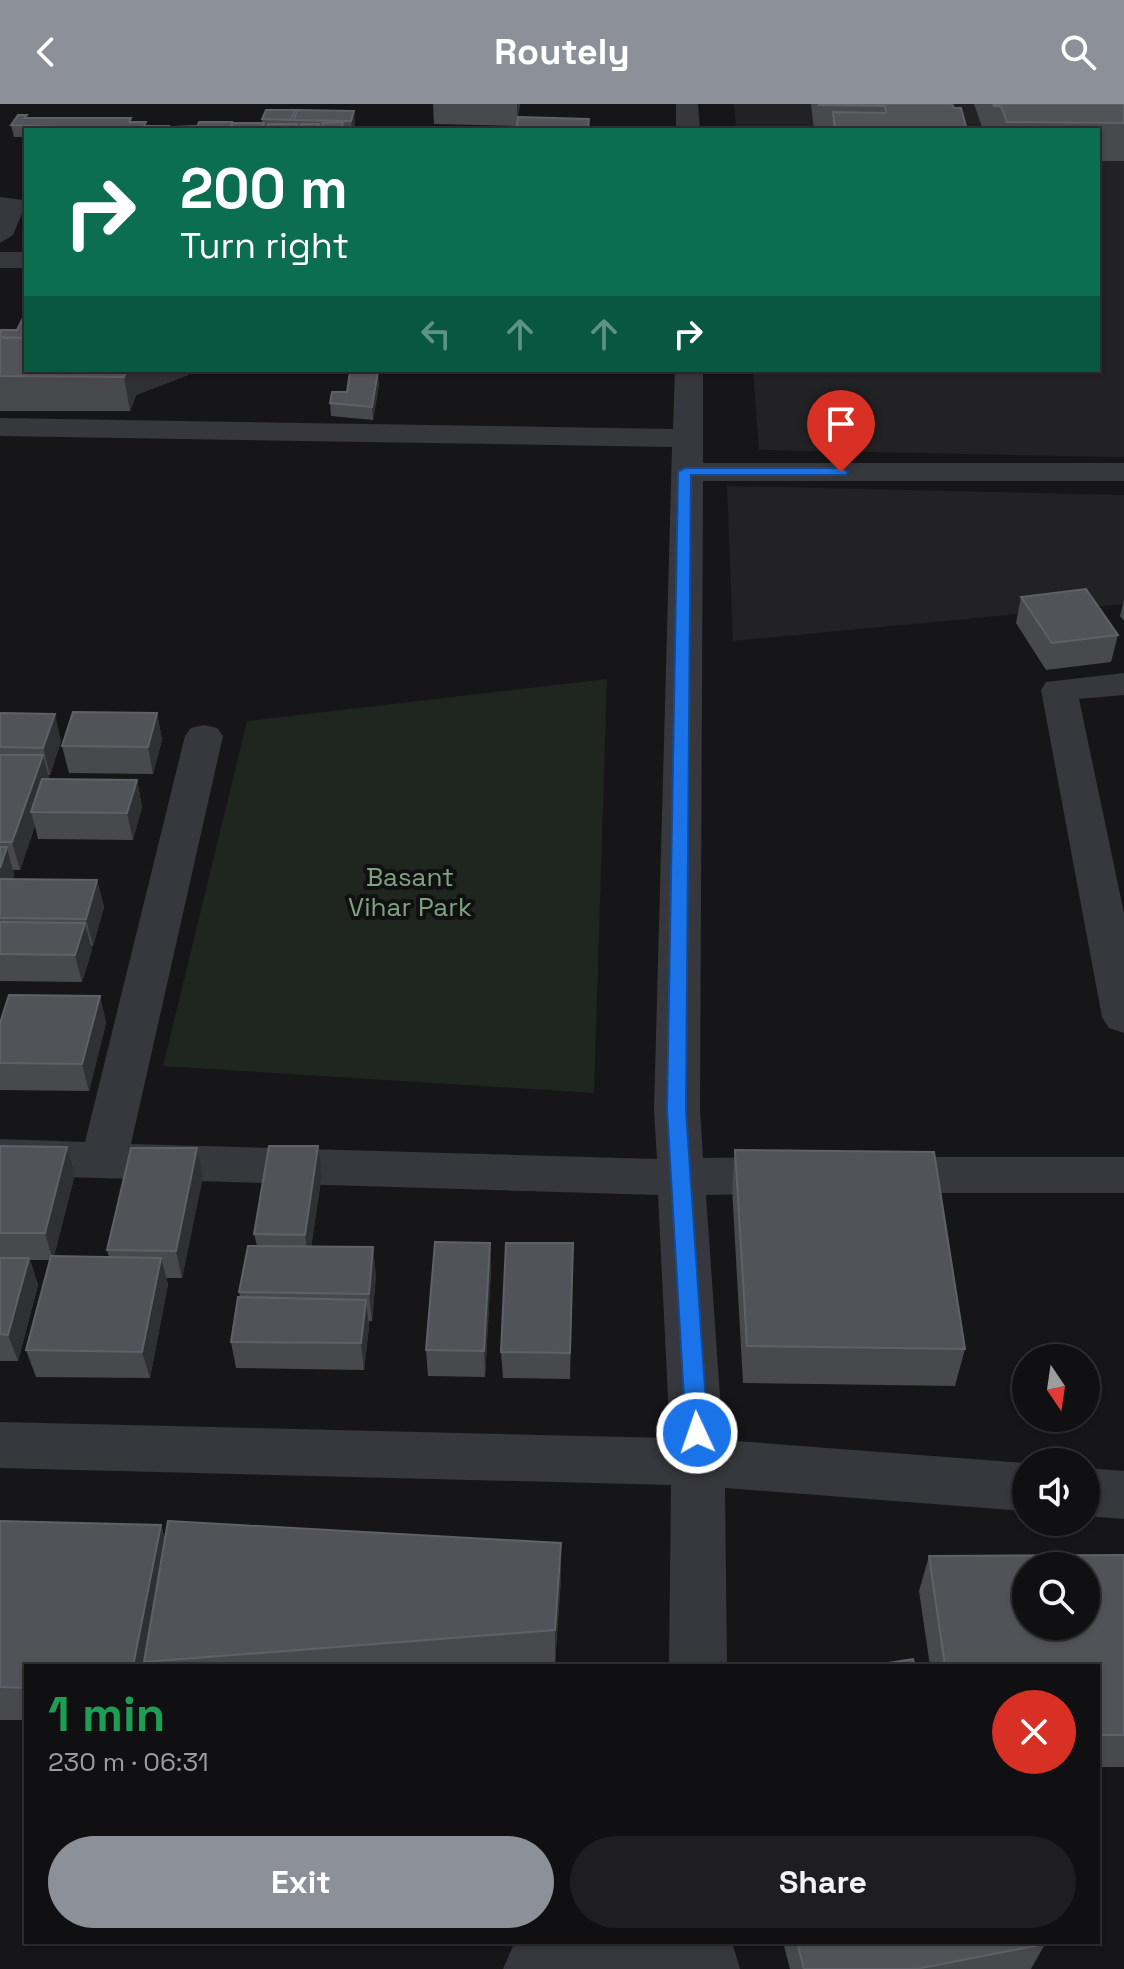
<!DOCTYPE html>
<html lang="en">
<head>
<meta charset="utf-8">
<style>
  body { margin:0; font-family:"Space Grotesk",sans-serif; background:#1e1e20; color:#f1f3f6; height:100vh; display:flex; flex-direction:column; font-size:30px; white-space:nowrap }
  * { box-sizing:border-box; margin:0 }
  p { font-size:26px; color:#9c9d9f }
  .icon { flex:none; width:44px; height:44px; fill:none; stroke:currentColor; stroke-width:2; stroke-linecap:round; stroke-linejoin:round }
  .map { position:relative; flex:1; overflow:hidden }
  .side { position:absolute; left:24px; top:1560px; width:1076px; height:280px; display:flex; flex-direction:column; background:#101012; border-radius:0px; box-shadow:0 2px 6px #0004,0 0 0 2px #303032 }
  .side>* { flex:none }
  .top-card { position:absolute; left:24px; top:24px; width:1076px; height:244px; border-radius:0px; box-shadow:0 2px 6px #0004,0 0 0 2px #303032; background:#0b6e4f; color:#fff; overflow:hidden }
  .needle { width:52px; rotate:167deg }
  .fabs { position:absolute; left:1012px; top:1240px; display:grid; gap:16px }
  .fabs a { display:grid; place-items:center; width:88px; height:88px; border-radius:50%; background:#101012; box-shadow:0 2px 6px #0004,0 0 0 2px #303032; font-size:40px }
  .pin { position:absolute; display:grid; place-items:center; width:68px; height:68px; color:#fff; margin:-82px -34px; border-radius:50% 50% 50% 0; rotate:-45deg; box-shadow:0 0 8px #0007 }
  .pin .icon { rotate:45deg }
  .me { position:absolute; width:88px; margin:-44px; rotate:357deg; stroke-linejoin:round; filter:drop-shadow(0 0 6px #0008) }
  .turn { display:flex; align-items:center; gap:28px; height:168px; padding:0 24px; font-size:36px }
  .turn .icon { width:104px; height:104px; stroke-width:2.5 }
  .turn b { display:block; font-size:56px; line-height:68px }
  .lanes { display:flex; align-items:center; height:76px; padding:0 24px; background:#0003; justify-content:center; gap:40px; direction:ltr }
  .lanes .off { opacity:.35 }
  .round { display:grid; place-items:center; flex:none; width:84px; height:84px; border-radius:42px; background:#1e1e20 }
  .summary { display:flex; align-items:center; justify-content:space-between; height:136px; padding:0 24px }
  h1 { font-size:48px; font-weight:700; line-height:60px; color:#1e9e55 }
  .cta { display:flex; gap:16px; margin-top:auto; padding:16px 24px }
  .cta a { flex:1; height:92px; border-radius:48px; background:#8c9099; color:#fff; font-size:32px; font-weight:700; line-height:92px; text-align:center }
  .cta a+a { background:#1e1e20; color:#f1f3f6 }
  header { display:flex; justify-content:space-between; align-items:center; height:104px; padding:0 24px; background:#8c9099; color:#fff; font-size:36px; font-weight:700 }
  .map>svg:first-child { display:block }
</style>
</head>
<body>
<header><svg class="icon" aria-label="back" viewBox="0 0 24 24"><path d="M15 5l-7 7 7 7"/></svg>Routely<svg class="icon" aria-label="search" viewBox="0 0 24 24"><circle cx="10" cy="10" r="6"/><path d="M15 15l6 6"/></svg></header>
<div class="map">
<svg width="1124" height="1865" viewBox="0 0 1124 1865">
  <rect width="100%" height="100%" fill="#161618"/>
  <!-- built -->
  <path fill="#222225" d="M734,0H1124V353L759,346L753,266H1098V26H736Z
    M727,382L1124,391V500L733,537Z"/>
  <!-- green -->
  <path fill="#1e261f" d="M607,575L594,989L163,962L247,617Z"/>
  <g fill="none" stroke-linecap="round" stroke-linejoin="round">
    <!-- street -->
    <path fill="#37383d" fill-rule="evenodd" d="M676,0H698L700,26H676Z
      M0,93L23,96L26,100L13,131L0,139Z
      M0,148H26V164H0Z
      M675,266H703V359H1124V377H703L700,1006L703,1054L793,1053L810,1058L817,1071L810,1084L793,1089L706,1091L723,1336L1026,1359V1407L725,1384L727,1562H669L671,1381L0,1364V1318L670,1334L658,1091L0,1071V1035L85,1038L185,632L191,624L204,621L217,624L223,632L131,1040L657,1055L654,1006L672,343L0,332V314L673,325Z
      M1124,569V591L1079,595L1124,809V929L1109,924L1102,913L1041,586L1046,578Z
      M878,1053H1124V1089H878L861,1084L854,1071L861,1058Z
      M1086,1364L1124,1367V1415L1086,1412Z
      M523,1838H732L740,1865H503L513,1842Z"/>
  </g>
  <!-- wall -->
  <path fill="#47494d" d="M433,0H520L516,22L434,20Z
    M811,0H952L954,4L967,26H814Z
    M974,0H1124V57H1098V26H983Z
    M297,6L355,18L353,26H172L196,22V26L262,19V15L296,10Z
    M28,14H131V18L170,26H26V33H14L11,21Z
    M0,228L26,266H187L188,271L136,291L130,307H0Z
    M379,280L373,316L331,312L330,299L347,288Z
    M1021,493L1118,531L1111,558L1046,566L1016,519Z
    M1124,496V517L1120,512Z
    M0,609L61,637L50,671H48L49,675L137,676L142,703L133,736L38,735L35,722L20,766H13L14,771L13,775L97,776L104,803L93,842H91L92,846L82,878L0,877Z
    M157,609L162,636L153,670L69,669L62,642Z
    M100,892L106,919L89,987L0,986V919Z
    M0,1042L67,1043L75,1070L54,1152L109,1153L107,1146L203,1072L182,1174H166L168,1180L150,1274L36,1273L26,1246L50,1156H30L38,1181L18,1257H0Z
    M318,1042L322,1069L311,1143L376,1170L372,1217H369V1222L364,1266L236,1264L231,1238L240,1193L239,1188L257,1142L254,1130Z
    M735,1046L965,1245L955,1282L743,1279L732,1084Z
    M490,1139L491,1166L485,1273L428,1272L426,1246Z
    M573,1139L570,1275L503,1274L501,1248Z
    M0,1417L161,1421L165,1435L561,1474L555,1559L520,1562H26V1616H0Z
    M1124,1451V1663H1098V1562H930L919,1487L929,1452Z
    M783,1838H1044L1045,1840L1031,1865H790Z"/>
  <!-- shaded-wall -->
  <path fill="#2f3033" d="M517,0H520L517,22Z
    M354,7L355,18L352,26L351,17Z
    M126,266H187L188,271L136,291L130,307L124,273Z
    M378,267L379,280L373,316L372,303Z
    M157,609L162,636L153,670L148,643Z
    M55,610L61,637L50,671L43,644Z
    M43,651L50,678L31,708L35,722L20,766L12,738Z
    M137,676L142,703L133,736L127,709Z
    M7,743L14,771L6,798L0,778V764Z
    M97,776L104,803L93,842L86,815Z
    M85,819L92,846L82,878L75,851Z
    M100,892L106,919L89,987L82,960Z
    M318,1042L322,1069L309,1158L305,1131Z
    M67,1043L75,1070L53,1156L45,1129Z
    M197,1044L203,1072L182,1174L176,1147Z
    M490,1139L491,1166L485,1273L484,1247Z
    M373,1143L376,1170L372,1217L369,1190Z
    M29,1154L38,1181L18,1257L8,1231Z
    M161,1154L168,1180L150,1274L142,1248Z
    M366,1196L369,1222L364,1266L361,1239Z
    M161,1421L171,1456L144,1558L146,1562H133Z
    M561,1439V1474L555,1559V1526Z"/>
  <!-- building -->
  <path fill="#525359" stroke="#5f6168" stroke-width="2" fill-rule="evenodd" d="M819,0H952L954,4H961L967,26H835L833,8L886,9L885,2L819,1Z
    M993,0H1124V19L1007,18L1001,2H994Z
    M266,6H295L291,16L262,15Z
    M297,6L354,7L351,17L294,16Z
    M18,11H27L25,14H131L129,18H146L142,26L11,21Z
    M518,13L589,15L588,26H516Z
    M199,18H232L229,26H196Z
    M343,18L341,26H321L323,19Z
    M233,19H264L262,26H231Z
    M268,20H297L295,26H266Z
    M301,20H319L317,26H299Z
    M146,22H169L167,26H144Z
    M196,22L195,26H172L173,23Z
    M26,208V234H0L1,226H17Z
    M0,233L26,234V266H126L124,273L0,272Z
    M350,267H378L372,303L330,299L332,288H347Z
    M1086,485L1118,531L1052,539L1021,493Z
    M73,608L157,609L148,643L62,642Z
    M0,609L55,610L43,644L0,643Z
    M0,651H43L12,738H0Z
    M42,675L137,676L127,709L31,708Z
    M0,743H7L0,764Z
    M0,775L97,776L86,815L0,814Z
    M0,818L85,819L75,851L0,850Z
    M9,891L100,892L82,960L0,959V919Z
    M0,1042L67,1043L45,1129H0Z
    M269,1042H318L305,1131L254,1130Z
    M131,1044H197L176,1147L107,1146Z
    M735,1046L934,1048L965,1245L747,1242Z
    M435,1138L490,1139L484,1247L426,1246Z
    M506,1139H573L570,1249L501,1248Z
    M248,1142L373,1143L369,1190L239,1188Z
    M51,1152L161,1154L142,1248L26,1246Z
    M0,1154H29L8,1231L0,1230Z
    M238,1193L366,1196L361,1239L231,1238Z
    M0,1417L161,1421L133,1562H26V1584L0,1583Z
    M168,1417L561,1439L555,1526L144,1558Z
    M1124,1451V1631H1098V1562H945L929,1452ZM1026,1462H1086V1522H1026Z
    M913,1555L915,1562H868Z
    M797,1838H1044L1045,1840L916,1865H804Z"/>
  <!-- route -->
  <path fill="#1a73e8" stroke="#114b97" stroke-width="2" d="M841,364L848,368L846,371H691L686,1006L708,1329L705,1336H689L686,1329L667,1006L678,368L685,364Z"/>
  <g text-anchor="middle" stroke-width="8" stroke-linejoin="round" paint-order="stroke">
    <!-- park labels -->
    <g font-size="26" fill="#7fa381" stroke="#111113">
      <text x="410" y="782">Basant<tspan x="410" dy="30">Vihar Park</tspan></text>
    </g>
  </g>
</svg>
<div class="fabs">
<a><svg class="needle" viewBox="-14 -14 28 28"><path d="M0-13l5 13h-10z" fill="#e53935"/><path d="M0 13l5-13h-10z" fill="#9c9d9f"/></svg></a>
<a><svg class="icon" aria-label="sound" viewBox="0 0 24 24"><path d="M4 9h4l5-4v14l-5-4H4zM17 9q2 3 0 6"/></svg></a>
<a><svg class="icon" aria-label="search" viewBox="0 0 24 24"><circle cx="10" cy="10" r="6"/><path d="M15 15l6 6"/></svg></a>
</div>
<div class="pin" style="left:841px;top:368px;background:#d93025"><svg class="icon" aria-label="arrive" viewBox="0 0 24 24"><path d="M6 21V4h12l-3 4 3 4H6"/></svg></div>
<svg class="me" style="left:697px;top:1329px" viewBox="-20 -20 40 40"><circle r="17" fill="#1a73e8" stroke="#fff" stroke-width="3"/><path d="M0-11L8 9 0 5-8 9z" fill="#fff"/></svg>
<div class="top-card">
<div class="turn"><svg class="icon" aria-label="right" viewBox="0 0 24 24"><path d="M7 20v-9h11M14 6l5 5-5 5"/></svg><div><b>200 m</b>Turn right</div></div>
<div class="lanes"><svg class="icon off" aria-label="left" viewBox="0 0 24 24"><path d="M17 20v-9H6M10 6l-5 5 5 5"/></svg><svg class="icon off" aria-label="ahead" viewBox="0 0 24 24"><path d="M12 20V5M6 11l6-6 6 6"/></svg><svg class="icon off" aria-label="ahead" viewBox="0 0 24 24"><path d="M12 20V5M6 11l6-6 6 6"/></svg><svg class="icon" aria-label="right" viewBox="0 0 24 24"><path d="M7 20v-9h11M14 6l5 5-5 5"/></svg></div>
</div>
<section class="side">
<div class="summary"><div><h1>1 min</h1><p>230 m · 06:31</p></div><a class="round" style="background:#d93025;color:#fff"><svg class="icon" aria-label="close" viewBox="0 0 24 24"><path d="M6 6l12 12M18 6L6 18"/></svg></a></div>
<div class="cta"><a>Exit</a><a>Share</a></div>
</section>
</div>
</body>
</html>
